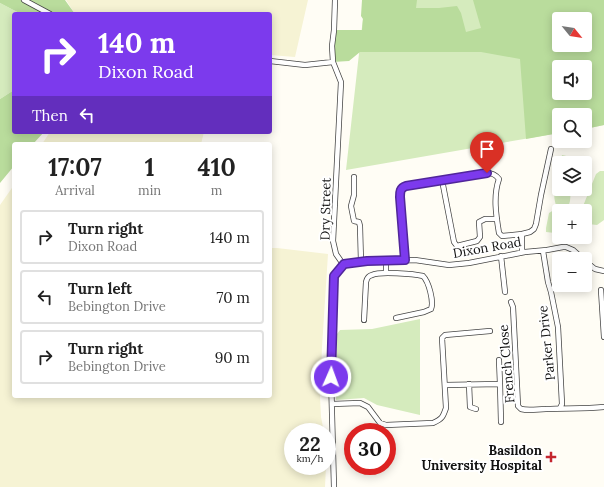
<!DOCTYPE html>
<html lang="en">
<head>
<meta charset="utf-8">
<style>
  body { margin:0; font-family:Lora,serif; background:#f2f2f2; color:#222; height:100vh; display:flex; flex-direction:column; font-size:15px; white-space:nowrap }
  * { box-sizing:border-box; margin:0 }
  p { font-size:13px; color:#767676 }
  .icon { flex:none; width:22px; height:22px; fill:none; stroke:currentColor; stroke-width:2; stroke-linecap:round; stroke-linejoin:round }
  .map { position:relative; flex:1; overflow:hidden }
  .drawer { position:absolute; left:12px; top:142px; width:260px; height:256px; display:flex; flex-direction:column; background:#fff; border-radius:4px; box-shadow:0 2px 10px #0003 }
  .drawer>* { flex:none }
  .banner { position:absolute; left:12px; top:12px; width:260px; height:122px; border-radius:4px; box-shadow:0 2px 10px #0003; background:#7c3aed; color:#fff; overflow:hidden }
  .needle { width:26px; rotate:120deg }
  .buttons { position:absolute; left:552px; top:12px; display:grid; gap:8px }
  .buttons a { display:grid; place-items:center; width:40px; height:40px; border-radius:4px; background:#fff; box-shadow:0 2px 10px #0003; font-size:20px }
  .speed { position:absolute; left:284px; top:423px; display:flex; gap:8px; font-size:20px; font-weight:700; text-align:center }
  .speed>* { display:grid; place-content:center; width:52px; height:52px; border-radius:50%; background:#fff; box-shadow:0 2px 10px #0003; line-height:1 }
  .speed small { font-size:10px; font-weight:400 }
  .speed .limit { border:6px solid #d22; background:#fff; color:#111 }
  .pin { position:absolute; display:grid; place-items:center; width:34px; height:34px; color:#fff; margin:-41px -17px; border-radius:50% 50% 50% 0; rotate:-45deg; box-shadow:0 0 4px #0007 }
  .pin .icon { rotate:45deg }
  .me { position:absolute; width:44px; margin:-22px; rotate:2deg; stroke-linejoin:round; filter:drop-shadow(0 0 3px #0008) }
  .turn { display:flex; align-items:center; gap:14px; height:84px; padding:0 20px; font-size:18px }
  .turn .icon { width:52px; height:52px; stroke-width:2.5 }
  .turn b { display:block; font-size:28px; line-height:34px }
  .then { display:flex; align-items:center; height:38px; padding:0 20px; background:#0003; gap:8px; font-size:15px }
  .eta { display:flex; justify-content:space-evenly; align-items:center; height:68px; text-align:center }
  .eta b { font-size:24px; font-weight:700; line-height:28px }
  ul { padding:0; list-style:none }
  li { display:flex; align-items:center; gap:12px; height:54px; margin:0 8px 6px; padding:0 12px; border:2px solid #e0e0e0; border-radius:4px }
  li div { flex:1 }
  li b { display:block; font-size:15px }
  li em { font-style:normal }
  .map>svg:first-child { display:block }
</style>
</head>
<body>
<div class="map">
<svg width="604" height="487" viewBox="0 0 604 487">
  <rect width="100%" height="100%" fill="#fffdf5"/>
  <!-- farmland -->
  <path fill="#f6f3d4" d="M66,0H308L295,57L270,55V14H75Z
    M50,132H204L201,144H42Z
    M14,185V396H270V248H277L328,254L322,347L320,397L321,417L324,432H293V466H326L325,487H0V205Z"/>
  <!-- green -->
  <path fill="#d5ebbd" fill-rule="evenodd" d="M365,0H604V125L585,129V115H559V133L346,170ZM559,19H585V45H559ZM559,67H585V93H559Z
    M0,3L21,14H14V90L0,99Z
    M562,155L584,160V163H560Z
    M600,171H604V220L597,225L588,224L585,221V211H581L596,174Z
    M559,181V189H571L570,201L567,211H559V232L555,233L546,232V228L549,213L557,208C553,197 553,191 559,181Z
    M420,319V415L377,405L364,398L336,400L337,334L340,330L372,329Z"/>
  <!-- forest -->
  <path fill="#b9dc9c" fill-rule="evenodd" d="M0,0H65L75,14H21L0,3Z
    M362,0H417L416,8H439L457,6L461,13L466,32L481,28L473,0H604V125L585,129V115H559V133L526,139L520,59L481,52H360L349,61L333,62L334,30H362L363,19L361,16ZM559,19H585V45H559ZM559,67H585V93H559Z
    M14,90V132H44L33,144H14V166L0,183V99Z"/>
  <g fill="none" stroke-linecap="round" stroke-linejoin="round">
    <!-- street casing -->
    <g stroke="#444" stroke-width="6">
      <path id="street" d="M24,0L50,14
        M270,61L305,65L333,62
        M354,177V195L351,206L354,221L359,222L360,226L361,262
        M442,180L454,242L457,246L477,241L480,237L479,222L485,219H497
        M522,234L530,232L534,229L536,224L541,195L551,149
        M543,251L548,282L551,292L558,327L562,404L560,408
        M501,256L505,292
        M405,260L400,197V191L403,186L487,173C492,173 495,174 499,179C493,196 496,215 499,233L502,236L522,234V252
        M585,261L595,269L604,271
        M343,264L367,261L415,260L449,265L469,263L525,252L547,250L563,247H566L573,250L583,259
        M386,273V261
        M601,290L604,337
        M511,302L513,307L518,406L521,409C529,411 538,409 546,409C566,408 585,409 604,407
        M364,320L366,282C367,278 368,276 372,275C380,271 414,274 423,276C429,282 434,302 431,309L424,312L396,318
        M499,360L500,384
        M469,384L470,407L476,409
        M445,385L500,384L501,422
        M332,404L360,403L368,407L380,423L386,425L433,423C442,419 443,417 446,408L442,338L445,335L490,331
        M334,487L331,377L334,277L343,264L336,254L333,241L341,82L333,62L332,46L334,30L335,0"/>
    </g>
    <!-- street -->
    <use href="#street" stroke="#fff" stroke-width="4.5"/>
  </g>
  <g fill="none" stroke-linecap="round" stroke-linejoin="round">
    <!-- route casing -->
    <g stroke="#51269a" stroke-width="10">
      <path id="route" d="M331,377L334,276L344,264L367,261L405,260L400,197C400,192 400,188 406,186L487,173"/>
    </g>
    <!-- route -->
    <use href="#route" stroke="#7c3aed" stroke-width="7"/>
  </g>
  <!-- markers -->
  <path fill="#c4262e" stroke="#fff" stroke-width="1.5" d="M549 451h4v4h4v4h-4v4h-4v-4h-4v-4h4z"/>
  <g text-anchor="middle" stroke-width="4" stroke-linejoin="round" paint-order="stroke">
    <!-- street labels -->
    <g font-size="13" fill="#111" stroke="#fff">
      <text transform="translate(325 209) rotate(-89)" y="5">Dry Street</text>
      <text transform="translate(487 247) rotate(-10)" y="5">Dixon Road</text>
      <text transform="translate(546 343) rotate(-96)" y="5">Parker Drive</text>
      <text transform="translate(506 364) rotate(-95)" y="5">French Close</text>
    </g>
    <!-- poi labels -->
    <g font-size="13" font-weight="bold" fill="#111" stroke="#fff" text-anchor="end">
      <text x="542" y="455">Basildon<tspan x="542" dy="15">University Hospital</tspan></text>
    </g>
  </g>
</svg>
<div class="buttons">
<a><svg class="needle" viewBox="-14 -14 28 28"><path d="M0-13l5 13h-10z" fill="#e53935"/><path d="M0 13l5-13h-10z" fill="#767676"/></svg></a>
<a><svg class="icon" aria-label="sound" viewBox="0 0 24 24"><path d="M4 9h4l5-4v14l-5-4H4zM17 9q2 3 0 6"/></svg></a>
<a><svg class="icon" aria-label="search" viewBox="0 0 24 24"><circle cx="10" cy="10" r="6"/><path d="M15 15l6 6"/></svg></a>
<a><svg class="icon" aria-label="layers" viewBox="0 0 24 24"><path d="M12 4l9 5-9 5-9-5zM3 14l9 5 9-5"/></svg></a>
<a>+</a>
<a>−</a>
</div>
<div class="speed"><div>22<small>km/h</small></div><div class="limit">30</div></div>
<div class="pin" style="left:487px;top:173px;background:#d93025"><svg class="icon" aria-label="arrive" viewBox="0 0 24 24"><path d="M6 21V4h12l-3 4 3 4H6"/></svg></div>
<svg class="me" style="left:331px;top:377px" viewBox="-20 -20 40 40"><circle r="17" fill="#7c3aed" stroke="#fff" stroke-width="3"/><path d="M0-11L8 9 0 5-8 9z" fill="#fff"/></svg>
<div class="banner">
<div class="turn"><svg class="icon" aria-label="right" viewBox="0 0 24 24"><path d="M7 20v-9h11M14 6l5 5-5 5"/></svg><div><b>140 m</b>Dixon Road</div></div>
<div class="then">Then<svg class="icon" aria-label="left" viewBox="0 0 24 24"><path d="M17 20v-9H6M10 6l-5 5 5 5"/></svg></div>
</div>
<section class="drawer">
<div class="eta">
<div><b>17:07</b><p>Arrival</p></div>
<div><b>1</b><p>min</p></div>
<div><b>410</b><p>m</p></div>
</div>
<ul>
<li><svg class="icon" aria-label="right" viewBox="0 0 24 24"><path d="M7 20v-9h11M14 6l5 5-5 5"/></svg><div><b>Turn right</b><p>Dixon Road</p></div><em>140 m</em></li>
<li><svg class="icon" aria-label="left" viewBox="0 0 24 24"><path d="M17 20v-9H6M10 6l-5 5 5 5"/></svg><div><b>Turn left</b><p>Bebington Drive</p></div><em>70 m</em></li>
<li><svg class="icon" aria-label="right" viewBox="0 0 24 24"><path d="M7 20v-9h11M14 6l5 5-5 5"/></svg><div><b>Turn right</b><p>Bebington Drive</p></div><em>90 m</em></li>
</ul>
</section>
</div>
</body>
</html>
